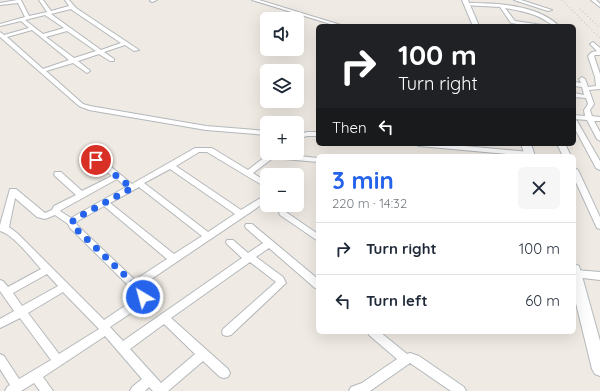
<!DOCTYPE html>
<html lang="en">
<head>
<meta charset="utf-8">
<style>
  body { margin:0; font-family:Quicksand,sans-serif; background:#f6f6f7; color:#1f2937; height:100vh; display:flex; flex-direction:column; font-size:15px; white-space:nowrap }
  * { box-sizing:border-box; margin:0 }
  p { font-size:13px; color:#747a83 }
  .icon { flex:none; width:22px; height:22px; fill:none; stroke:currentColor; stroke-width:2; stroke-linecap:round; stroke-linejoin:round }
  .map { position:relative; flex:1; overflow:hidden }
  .side { position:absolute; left:316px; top:154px; width:260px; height:180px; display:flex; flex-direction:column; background:#fff; border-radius:6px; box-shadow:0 4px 16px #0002 }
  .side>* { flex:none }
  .guide { position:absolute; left:316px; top:24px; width:260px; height:122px; border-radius:6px; box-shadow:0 4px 16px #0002; background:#202124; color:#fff; overflow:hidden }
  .tools { position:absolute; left:260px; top:12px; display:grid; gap:8px }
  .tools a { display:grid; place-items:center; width:44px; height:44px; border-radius:6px; background:#fff; box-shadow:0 4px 16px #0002; font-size:20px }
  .pin { position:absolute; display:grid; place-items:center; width:34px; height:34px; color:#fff; margin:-17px; border:2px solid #fff; border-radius:50%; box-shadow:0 1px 4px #0007 }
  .me { position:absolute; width:44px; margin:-22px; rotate:323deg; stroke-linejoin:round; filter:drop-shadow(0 0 3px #0008) }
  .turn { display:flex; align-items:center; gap:14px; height:84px; padding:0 16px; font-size:18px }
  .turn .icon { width:52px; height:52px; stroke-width:2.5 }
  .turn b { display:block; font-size:28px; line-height:34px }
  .then { display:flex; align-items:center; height:38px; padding:0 16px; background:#0003; gap:8px; font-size:15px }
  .round { display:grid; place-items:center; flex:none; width:42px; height:42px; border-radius:6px; background:#f6f6f7 }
  .head { display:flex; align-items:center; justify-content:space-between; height:68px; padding:0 16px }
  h1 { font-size:24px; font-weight:800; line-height:30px; color:#2563eb }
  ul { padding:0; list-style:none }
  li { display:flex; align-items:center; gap:12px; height:52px; padding:0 16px; border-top:1px solid #e0e1e3 }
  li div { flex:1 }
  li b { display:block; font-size:15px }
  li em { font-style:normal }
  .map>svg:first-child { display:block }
</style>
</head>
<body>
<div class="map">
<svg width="600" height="391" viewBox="0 0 600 391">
  <rect width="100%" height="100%" fill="#efeae3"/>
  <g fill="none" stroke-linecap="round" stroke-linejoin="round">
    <!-- street casing -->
    <g stroke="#b4b8bb" stroke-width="2">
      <path id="street" d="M17,0H21L29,16L47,12L39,0H43L51,11L69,6L65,0H69L76,8L139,50L134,51L125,45L104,52L114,59V61H110L99,54L78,61L89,70L90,71L87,73L73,63L46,71L83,104L90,106L206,126L267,131V135L206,130L89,110L79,106L0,37V32L4,35L29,28L21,21L0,26V24L25,17L18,3L0,5V3ZM71,9L72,10L121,43L101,50L51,14ZM45,15L64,28L43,34L25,20ZM32,30L69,60L43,69L7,37ZM67,31L96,51L74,58L46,37Z
        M151,0H157L152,2L150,1Z
        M252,0H259L344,26H337Z
        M514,0H521L552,10L548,11Z
        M591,0H596L600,4V7Z
        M466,3C495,3 537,4 559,26C551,26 545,19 537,16C527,12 516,10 505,8L515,21L542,25L544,26H531L511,23L500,7L464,5V4Z
        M593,42L600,48V55H595L594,56L600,74V89L589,90L594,104L590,110L592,116L600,117V121H594L600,132V141L597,139L587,120L574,119V115L585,116L584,110L588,104L586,98L574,97V93L584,95L582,87L574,86V82L581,83L579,79L582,77L585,79L588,87L596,86L595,77L588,56L592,52L597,51L590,44Z
        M574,119L577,121L600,161V170L596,168L574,127Z
        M307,132H318V136H307L297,139V135Z
        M415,144H443L530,152L534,154L533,156H528L419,146Z
        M557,144H565L571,156H563Z
        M195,148H212L248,170L270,153L318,158V162L273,158L253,173L267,182V188L207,152H199L176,166L241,210L267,194V201L141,286L148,294V297L143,305L110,327L123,341L242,258L227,244L226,242L227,240H233L248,253L263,243L246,228L245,226L246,224H252L318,279V289L315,288L269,248L256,257L283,277L286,283L231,335L227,336L223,335L222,332L223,329L276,282L250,262L171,318L228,369L230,373L228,377L224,378L220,377L203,361L168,391H153L149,387L145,391H130L132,387L142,379L105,336L43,377L53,391H40L34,383L21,391H5L7,387L10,385L0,369V354L4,356L19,379L51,360L20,318L0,328V319L14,311L0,291V280L3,281L8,287L41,269C32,259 13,234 0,231V225L10,189H16L45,213L52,210L54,206L76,195L55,176L54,174L55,172H61L82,191L112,176L93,161L92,159L96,157H99L132,184ZM170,169L235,214L208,232L144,183ZM117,179L126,187L71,218L60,211L61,210ZM139,187L202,236L174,254L110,203ZM15,198L37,217L45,219L55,215L68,224L70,228L138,295L135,299L104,320L17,233L9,227ZM104,206L167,259L135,280L77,225L76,223L78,221ZM47,274L58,286L22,306L13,293ZM63,292L99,329L59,354L28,313ZM164,324L195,354L161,383L130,349Z
        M574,168L578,170L600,217V229L597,228L596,226L574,178Z
        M283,210L318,234V241L280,215L279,213Z
        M576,270L600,272V280L574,277V271Z
        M368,332H380L407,354L410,353L419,356L464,387L466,391H451L410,363L370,391H349L351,387L362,383L397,359L369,335Z"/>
    </g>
    <!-- secondary casing -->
    <g stroke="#b4babe" stroke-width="2">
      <path id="secondary" d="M462,0H468L479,26H473Z
        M521,144H531L535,156H525Z
        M574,264L579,266L580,269L600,341V376L595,374L592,369L574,295Z"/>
    </g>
    <!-- street -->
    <use href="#street" fill="#fff" fill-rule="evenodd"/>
    <!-- secondary -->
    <use href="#secondary" fill="#fff" fill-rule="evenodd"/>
    <!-- rail -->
    <path stroke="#b2b3b4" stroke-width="1.5" stroke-dasharray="0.5 3" stroke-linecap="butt" d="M562,0L600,38
      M580,9L600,28"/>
  </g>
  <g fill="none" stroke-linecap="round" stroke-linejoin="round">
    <!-- route -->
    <path stroke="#2563eb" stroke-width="7" stroke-dasharray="0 12.6" d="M96,160L132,188L75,219L72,222L73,226L135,285L143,294V297"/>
  </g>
</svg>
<div class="tools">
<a><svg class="icon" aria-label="sound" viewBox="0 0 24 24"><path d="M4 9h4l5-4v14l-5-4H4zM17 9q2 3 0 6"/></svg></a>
<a><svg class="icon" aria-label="layers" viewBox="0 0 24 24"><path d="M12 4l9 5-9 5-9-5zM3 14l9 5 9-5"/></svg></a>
<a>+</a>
<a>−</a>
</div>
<div class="pin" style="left:96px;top:160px;background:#d93025"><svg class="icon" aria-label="arrive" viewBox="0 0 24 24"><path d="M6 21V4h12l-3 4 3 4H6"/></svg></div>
<svg class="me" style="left:143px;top:297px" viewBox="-20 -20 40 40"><circle r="17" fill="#2563eb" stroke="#fff" stroke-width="3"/><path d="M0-11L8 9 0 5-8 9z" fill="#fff"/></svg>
<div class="guide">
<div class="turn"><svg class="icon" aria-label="right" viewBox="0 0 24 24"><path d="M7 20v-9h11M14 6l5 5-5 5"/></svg><div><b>100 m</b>Turn right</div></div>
<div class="then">Then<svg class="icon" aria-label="left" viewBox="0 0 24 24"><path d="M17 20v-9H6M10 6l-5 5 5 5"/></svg></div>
</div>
<section class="side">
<div class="head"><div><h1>3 min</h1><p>220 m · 14:32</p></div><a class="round"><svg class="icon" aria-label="close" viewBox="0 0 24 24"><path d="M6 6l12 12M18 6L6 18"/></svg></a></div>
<ul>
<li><svg class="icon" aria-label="right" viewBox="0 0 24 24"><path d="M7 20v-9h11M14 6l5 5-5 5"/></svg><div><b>Turn right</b></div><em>100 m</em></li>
<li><svg class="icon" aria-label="left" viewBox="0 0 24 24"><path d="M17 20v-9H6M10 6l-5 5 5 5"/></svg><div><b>Turn left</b></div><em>60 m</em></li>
</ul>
</section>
</div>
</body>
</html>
